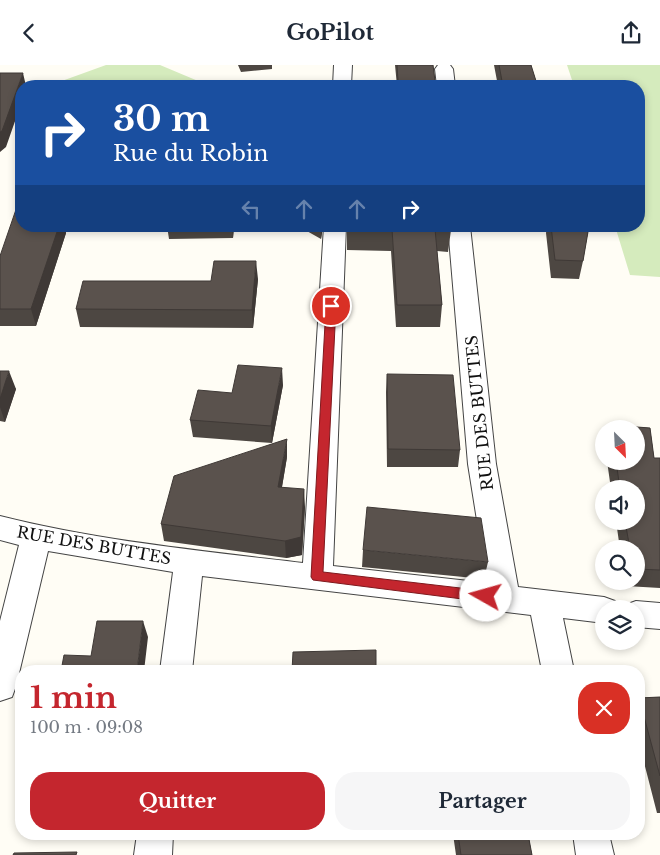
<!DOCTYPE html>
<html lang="fr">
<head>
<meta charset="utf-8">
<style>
  body { margin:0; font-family:"Libre Baskerville",serif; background:#f6f6f7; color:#1f2937; height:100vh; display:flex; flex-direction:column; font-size:19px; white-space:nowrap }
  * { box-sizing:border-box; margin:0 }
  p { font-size:16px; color:#747a83 }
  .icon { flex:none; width:28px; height:28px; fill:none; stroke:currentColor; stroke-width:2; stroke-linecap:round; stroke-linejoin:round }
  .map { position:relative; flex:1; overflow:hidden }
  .details { position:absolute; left:15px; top:600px; width:630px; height:175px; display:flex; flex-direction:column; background:#fff; border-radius:20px; box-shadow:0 2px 8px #0003 }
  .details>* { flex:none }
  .guide { position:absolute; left:15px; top:15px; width:630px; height:152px; border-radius:20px; box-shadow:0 2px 8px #0003; background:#1a4fa0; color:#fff; overflow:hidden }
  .needle { width:32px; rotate:156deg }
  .controls { position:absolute; left:595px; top:355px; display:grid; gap:10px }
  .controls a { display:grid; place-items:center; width:50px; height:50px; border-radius:50%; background:#fff; box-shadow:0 2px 8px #0003; font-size:25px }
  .pin { position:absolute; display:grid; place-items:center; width:42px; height:42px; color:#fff; margin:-21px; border:2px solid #fff; border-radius:50%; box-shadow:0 1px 5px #0007 }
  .me { position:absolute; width:55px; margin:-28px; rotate:277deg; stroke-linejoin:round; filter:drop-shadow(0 0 4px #0008) }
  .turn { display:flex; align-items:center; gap:18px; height:105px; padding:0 15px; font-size:22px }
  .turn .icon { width:65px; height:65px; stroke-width:2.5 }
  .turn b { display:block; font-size:35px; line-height:42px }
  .lanes { display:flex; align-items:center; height:48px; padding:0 15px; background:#0003; justify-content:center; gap:25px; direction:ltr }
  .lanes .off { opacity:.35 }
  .round { display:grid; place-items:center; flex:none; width:52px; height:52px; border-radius:20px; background:#f6f6f7 }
  .headline { display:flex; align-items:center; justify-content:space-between; height:85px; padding:0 15px }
  h1 { font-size:30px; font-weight:700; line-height:38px; color:#c4262e }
  .button { display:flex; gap:10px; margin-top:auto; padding:10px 15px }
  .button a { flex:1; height:58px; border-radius:20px; background:#c4262e; color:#fff; font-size:20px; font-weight:700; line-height:58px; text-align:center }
  .button a+a { background:#f6f6f7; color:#1f2937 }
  header { display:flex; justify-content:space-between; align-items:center; height:65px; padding:0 15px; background:#fff; font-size:22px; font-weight:700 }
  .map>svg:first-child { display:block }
</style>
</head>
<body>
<header><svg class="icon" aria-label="back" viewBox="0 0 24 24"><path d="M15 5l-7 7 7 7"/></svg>GoPilot<svg class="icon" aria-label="share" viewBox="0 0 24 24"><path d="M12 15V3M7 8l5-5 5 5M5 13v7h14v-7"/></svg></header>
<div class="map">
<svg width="660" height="790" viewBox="0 0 660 790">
  <rect width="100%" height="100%" fill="#fffdf5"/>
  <!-- green -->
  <path fill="#d5ebbd" d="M106,0H160L210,21H48Z
    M567,0H660V212L630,210L615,161H639V21H574Z"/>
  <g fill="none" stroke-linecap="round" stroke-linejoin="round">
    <!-- minor casing -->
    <g stroke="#444" stroke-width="2">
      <path id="minor" d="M334,0H352L351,21H333Z
        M438,0H450L453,4L455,21H437L435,4Z
        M324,161H346L333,501L487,518L468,399L448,161H470L496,399L518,522L604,532L615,536L619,544H604V558L563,553L574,606H542L531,550L202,511L192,606H160L173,507L48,486L16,621L12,632L0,636V556L19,480L0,475V451C99,476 202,486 303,498Z
        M636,536L660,538V564L636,562V544H623L625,540Z
        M137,769H173L172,790H134Z
        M573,769H609L614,790H576Z"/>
    </g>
    <!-- minor -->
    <use href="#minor" fill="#fff" fill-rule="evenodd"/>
  </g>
  <!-- wall -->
  <path fill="#4d4742" d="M238,0H272V4L241,7Z
    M395,0H433L435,16L434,21H397Z
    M494,0H531L536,16L535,21H498Z
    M21,161H65L66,168L36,261H0V191Z
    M167,161H234L233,173L169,174Z
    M298,161H323L321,174Z
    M347,161L451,165L448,187L437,186L442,240L440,262H396L391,186L347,185Z
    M547,161H589L583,196L579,214L551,213L546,168Z
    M258,214L253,263L80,262L76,244L211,216Z
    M0,306L16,324L5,357L0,356Z
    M387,309L460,385L458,402H387L386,327Z
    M283,320L272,378L193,372L190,355L232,328Z
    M610,360L650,363L654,393H660V523L626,521L625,516H636V484H620L616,456H636V424H611L607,396H636V364H609Z
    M287,392L282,422L305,442L302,490L286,493L164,476L161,459Z
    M363,485L488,497L484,514L362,502Z
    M660,632V748H657L639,678V633Z
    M453,769H528L532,790H456Z"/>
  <!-- shaded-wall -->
  <path fill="#3f3936" d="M23,8L26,21H21V39L6,82L0,87V67Z
    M59,161H65L66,168L36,261L31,244Z
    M232,161H234L233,173Z
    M321,161H323L321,174Z
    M256,196L258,214L253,263L252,245Z
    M282,303L283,320L272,378L271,361Z
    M9,306L16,324L5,357L0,342V334Z
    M287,374V392L279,439L278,422Z
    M304,424L305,442L302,490L286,493L285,476Z
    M143,556L148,572L144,606H137Z"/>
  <!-- building -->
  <path fill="#5a524d" stroke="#3f3936" d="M397,0H433L435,16H398Z
    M499,0H531L536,16H502Z
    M0,8H23L2,66L0,67Z
    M21,130V161H59L31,244H0V191Z
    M347,161H450L451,165L435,164L442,240H397L392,164H347Z
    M551,161H589L583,196L555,195Z
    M214,196H256L252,245L76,244L83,216H211Z
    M238,300L282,303L271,361L190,355L198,325L232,328Z
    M0,306H9L0,334Z
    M387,309L453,310L460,385L388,384Z
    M610,360L650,363L654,393H660V505L636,504V484H630L625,456H636V424H620L616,396H636V364H610Z
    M287,374L278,422L304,424L301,472L285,476L161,459L174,411Z
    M367,442L481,453L488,497L363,485Z
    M97,556H143L137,606H61L64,590L91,591Z
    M376,585V606H292L293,587Z
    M660,632V711L639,633Z
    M458,769H528L532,790H461Z
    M77,787L76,790H13L14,788Z"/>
  <!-- route -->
  <path fill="#c4262e" stroke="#7f191e" d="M331,238L336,241L323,507L486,526L490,528L492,531L490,535L486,537L313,515L311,512L326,241Z"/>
  <g text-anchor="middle" stroke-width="5" stroke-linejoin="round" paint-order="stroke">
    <!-- street labels -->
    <g font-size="16" fill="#111" stroke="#fff">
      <text transform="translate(479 348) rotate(-96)" y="6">RUE DES BUTTES</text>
      <text transform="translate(94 480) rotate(10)" y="6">RUE DES BUTTES</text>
    </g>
  </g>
</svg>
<div class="controls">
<a><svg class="needle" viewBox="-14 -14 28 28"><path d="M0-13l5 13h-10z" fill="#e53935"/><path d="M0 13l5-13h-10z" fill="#747a83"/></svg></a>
<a><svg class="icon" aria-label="sound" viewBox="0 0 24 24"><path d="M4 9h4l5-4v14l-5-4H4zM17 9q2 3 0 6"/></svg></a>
<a><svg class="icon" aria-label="search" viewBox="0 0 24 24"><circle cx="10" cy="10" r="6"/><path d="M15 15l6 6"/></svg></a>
<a><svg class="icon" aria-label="layers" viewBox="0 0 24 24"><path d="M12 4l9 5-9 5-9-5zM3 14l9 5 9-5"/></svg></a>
</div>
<div class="pin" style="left:331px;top:241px;background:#d93025"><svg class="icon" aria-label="arrive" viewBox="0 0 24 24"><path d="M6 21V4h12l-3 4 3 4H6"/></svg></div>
<svg class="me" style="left:486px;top:531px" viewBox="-20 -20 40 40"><circle r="19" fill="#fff"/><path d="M0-13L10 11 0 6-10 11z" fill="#c4262e"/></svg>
<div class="guide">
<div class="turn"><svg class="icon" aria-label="right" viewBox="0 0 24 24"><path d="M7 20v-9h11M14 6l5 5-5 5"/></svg><div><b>30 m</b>Rue du Robin</div></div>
<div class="lanes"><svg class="icon off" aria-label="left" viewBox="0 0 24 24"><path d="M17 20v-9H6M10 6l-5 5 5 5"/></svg><svg class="icon off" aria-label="ahead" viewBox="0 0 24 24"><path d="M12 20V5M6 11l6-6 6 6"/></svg><svg class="icon off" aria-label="ahead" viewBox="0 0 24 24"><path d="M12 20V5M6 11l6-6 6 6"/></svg><svg class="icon" aria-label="right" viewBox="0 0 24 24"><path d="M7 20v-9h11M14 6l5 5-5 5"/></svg></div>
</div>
<section class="details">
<div class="headline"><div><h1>1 min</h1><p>100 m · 09:08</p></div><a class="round" style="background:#d93025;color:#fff"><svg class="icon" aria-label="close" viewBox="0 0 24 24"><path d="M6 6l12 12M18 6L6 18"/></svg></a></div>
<div class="button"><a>Quitter</a><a>Partager</a></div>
</section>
</div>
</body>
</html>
